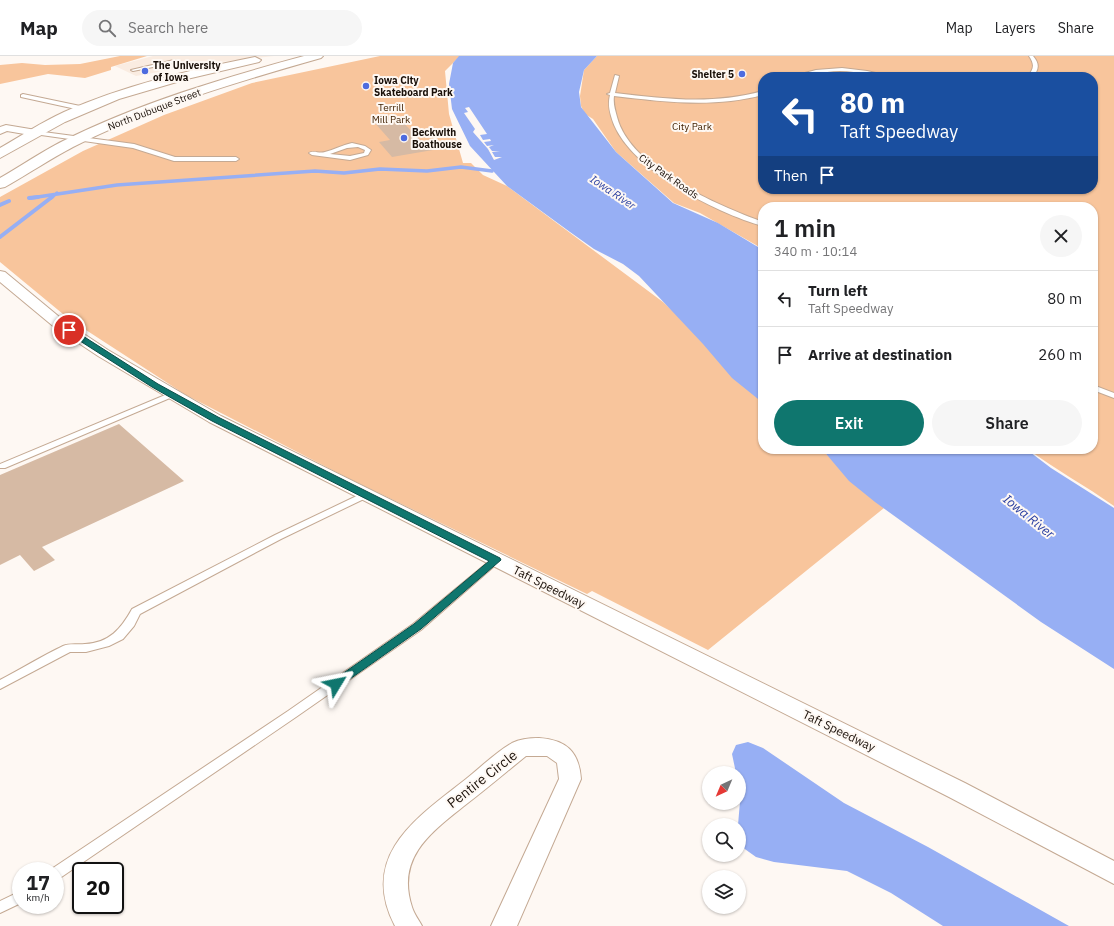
<!DOCTYPE html>
<html lang="en">
<head>
<meta charset="utf-8">
<style>
  body { margin:0; font-family:"IBM Plex Sans",sans-serif; background:#f6f6f6; color:#202124; height:100vh; display:flex; flex-direction:column; font-size:15px; white-space:nowrap }
  * { box-sizing:border-box; margin:0 }
  p { font-size:13px; color:#757577 }
  .icon { flex:none; width:22px; height:22px; fill:none; stroke:currentColor; stroke-width:2; stroke-linecap:round; stroke-linejoin:round }
  .map { position:relative; flex:1; overflow:hidden }
  .side { position:absolute; left:758px; top:146px; width:340px; height:252px; display:flex; flex-direction:column; background:#fff; border-radius:16px; box-shadow:0 1px 3px #0004 }
  .side>* { flex:none }
  .guide { position:absolute; left:758px; top:16px; width:340px; height:122px; border-radius:16px; box-shadow:0 1px 3px #0004; background:#1a4fa0; color:#fff; overflow:hidden }
  .needle { width:26px; rotate:224deg }
  .tools { position:absolute; left:702px; top:710px; display:grid; gap:8px }
  .tools a { display:grid; place-items:center; width:44px; height:44px; border-radius:50%; background:#fff; box-shadow:0 1px 3px #0004; font-size:20px }
  .speed { position:absolute; left:12px; top:806px; display:flex; gap:8px; font-size:20px; font-weight:700; text-align:center }
  .speed>* { display:grid; place-content:center; width:52px; height:52px; border-radius:50%; background:#fff; box-shadow:0 1px 3px #0004; line-height:1 }
  .speed small { font-size:10px; font-weight:400 }
  .speed .limit { border:2px solid #111; border-radius:6px; background:#fff; color:#111 }
  .pin { position:absolute; display:grid; place-items:center; width:34px; height:34px; color:#fff; margin:-17px; border:2px solid #fff; border-radius:50%; box-shadow:0 1px 4px #0007 }
  .me { position:absolute; width:44px; margin:-22px; rotate:55deg; stroke-linejoin:round; filter:drop-shadow(0 0 3px #0008) }
  .turn { display:flex; align-items:center; gap:14px; height:84px; padding:0 16px; font-size:18px }
  .turn .icon { width:52px; height:52px; stroke-width:2.5 }
  .turn b { display:block; font-size:28px; line-height:34px }
  .then { display:flex; align-items:center; height:38px; padding:0 16px; background:#0003; gap:8px; font-size:15px }
  .round { display:grid; place-items:center; flex:none; width:42px; height:42px; border-radius:21px; background:#f6f6f6 }
  .headline { display:flex; align-items:center; justify-content:space-between; height:68px; padding:0 16px }
  h1 { font-size:24px; font-weight:600; line-height:30px }
  .button { display:flex; gap:8px; margin-top:auto; padding:8px 16px }
  .button a { flex:1; height:46px; border-radius:24px; background:#0f766e; color:#fff; font-size:16px; font-weight:600; line-height:46px; text-align:center }
  .button a+a { background:#f6f6f6; color:#202124 }
  ul { padding:0; list-style:none }
  li { display:flex; align-items:center; gap:12px; height:56px; padding:0 16px; border-top:1px solid #e0e0e0 }
  li div { flex:1 }
  li b { display:block; font-size:15px }
  li em { font-style:normal }
  header { display:flex; align-items:center; gap:24px; box-sizing:border-box; height:56px; padding:0 20px; background:#fff; border-bottom:1px solid #e0e0e0 }
  header strong { font-size:19px }
  nav { display:flex; gap:22px; margin-inline-start:auto; font-size:14px }
  .search { width:280px; height:36px; background:#f6f6f6; display:flex; align-items:center; gap:10px; box-sizing:border-box; padding:0 14px; border-radius:22px; color:#757577; font-size:15px }
  .map>svg:first-child { display:block }
</style>
</head>
<body>
<header>
<strong>Map</strong>
<div class="search"><svg class="icon" aria-label="search" viewBox="0 0 24 24"><circle cx="10" cy="10" r="6"/><path d="M15 15l6 6"/></svg>Search here</div>
<nav><a>Map</a><a>Layers</a><a>Share</a></nav>
</header>
<div class="map">
<svg width="1114" height="870" viewBox="0 0 1114 870">
  <rect width="100%" height="100%" fill="#fef8f3"/>
  <!-- built -->
  <path fill="#faece1" d="M153,0H274L203,8L136,20L115,10Z"/>
  <!-- green -->
  <path fill="#f8c59c" fill-rule="evenodd" d="M120,0H147L111,11V14L85,22L48,18L0,28V9L22,7L45,9L80,8Z
    M380,0H460L445,15L449,58L463,107H471L483,119L507,130L663,246L763,339V393H821L884,452L708,594L592,535L587,538L346,421L186,339L69,263L0,206V141L83,95L164,59L252,27Z
    M597,0H1114V450C1086,430 1056,414 1028,393H1093V151H763V193L700,157L674,147L616,96L593,63L585,58L581,50L580,40L584,14ZM763,21H1093V133H763Z"/>
  <!-- water -->
  <path fill="#97aff4" d="M459,0H597L584,14L579,36L581,51L616,96L673,147L718,167L763,194V347L732,322L703,288L639,220L623,208L594,193L570,176L507,130L470,90L452,53L449,28L453,7Z
    M822,393H1026L1051,412L1114,452V613L1041,566L875,446L849,425Z
    M748,686L763,692L844,747L928,791L1069,870H943L891,837L847,815L774,806L756,801L742,791L739,785L738,769L741,734L739,717H736L732,698L736,689Z"/>
  <!-- pier -->
  <path fill="#fef8f3" d="M469,51L487,78L480,79L483,84L490,83L491,85L484,86L487,90L494,89L489,91L492,95H500L492,96L495,101H502L494,104L488,93L473,76L475,73L464,57L468,56L465,52Z"/>
  <g fill="none" stroke-linecap="round" stroke-linejoin="round">
    <!-- stream-far1 -->
    <path stroke="#97aff4" stroke-width="3.5" d="M31,142L117,129L315,115L344,117L380,113L427,115L461,111L492,115
      M51,142L57,137"/>
    <!-- stream -->
    <path stroke="#97aff4" stroke-width="4" d="M29,142L38,141
      M0,149L9,145
      M0,181L52,141"/>
  </g>
  <!-- building -->
  <path fill="#d6baa4" d="M399,62L416,80L433,94L392,101L379,86L390,84L374,66Z
    M119,368L184,425L42,491L55,504L34,515L20,499L0,509V419Z"/>
  <g fill="none" stroke-linecap="round" stroke-linejoin="round">
    <!-- service casing -->
    <g stroke="#c4a993" stroke-width="2">
      <path id="service" d="M1029,0H1033C1040,8 1039,14 1032,21H1027C1034,13 1035,9 1029,0Z
        M174,4L200,16L196,17L173,7L133,15L131,14Z
        M842,12L867,15L893,21C876,21 858,15 840,15C823,15 806,21 790,21L816,14Z
        M615,19L619,20L615,37C667,43 711,49 763,35V39C714,52 665,46 614,40C613,48 615,53 617,61C630,112 717,149 763,166V170C716,157 624,111 611,60C609,53 608,47 610,39L607,38L610,37Z
        M23,38L85,51L88,53L85,55L21,41V39Z
        M36,75L134,88L175,101H236L239,103L236,105H174L133,92L34,78V76Z
        M352,87L365,90L371,94L368,99L350,104L312,99L309,97C314,94 319,98 325,96C334,94 342,89 352,87ZM358,91L365,94L364,97L350,100L330,98L347,92Z
        M1093,329L1114,337V342L1093,334Z
        M170,337H176L177,339L5,412H0V408Z
        M365,436L368,437L370,439L368,441L281,483L140,558L134,570L123,583L109,590L86,596H70L0,633V624C21,613 42,600 63,590C70,587 77,589 85,588C109,587 121,573 132,553L275,479Z
        M496,501L499,502L501,504L499,506L421,574L296,661L60,822L55,824V815L50,814L288,655L413,568L493,502Z
        M21,835V847L0,857V845Z"/>
    </g>
    <!-- minor casing -->
    <g stroke="#c4a993" stroke-width="2">
      <path id="minor" d="M6,69L36,74L41,77L36,80L7,75L0,78V71Z
        M0,215L5,216L63,264L108,294L221,360L965,727L1114,805V828L949,741L209,366L98,300L53,270L0,226Z
        M539,682C566,684 579,695 581,723L517,870H491L559,723L557,707L547,700H526C505,717 485,734 464,750C430,777 396,802 412,851C414,858 419,864 422,870H395C358,799 418,761 466,723C481,711 496,696 512,687C520,683 530,682 539,682Z"/>
    </g>
    <!-- secondary casing -->
    <g stroke="#c4a993" stroke-width="2">
      <path id="secondary" d="M304,0H323L321,2C237,26 151,51 73,91C50,103 28,118 5,131L0,132V122C21,110 41,96 63,85C139,47 223,22 304,0Z
        M255,1L261,4L259,6L187,23L119,43L65,66L0,102V92C21,80 42,66 64,56C125,29 190,14 255,1Z"/>
    </g>
    <!-- service -->
    <use href="#service" fill="#fff" fill-rule="evenodd"/>
    <!-- minor -->
    <use href="#minor" fill="#fff" fill-rule="evenodd"/>
    <!-- secondary -->
    <use href="#secondary" fill="#fff" fill-rule="evenodd"/>
  </g>
  <!-- route -->
  <path fill="#0f766e" stroke="#0a4d48" d="M66,273H72L158,328L218,361L500,502L501,504L421,573L340,630H332L330,628L332,625L414,568L489,505L212,365L152,331L66,276Z"/>
  <!-- markers -->
  <g fill="#4d6bdf" stroke="#fef8f3" stroke-width="1.5">
    <circle cx="145" cy="15" r="4"/>
    <circle cx="742" cy="18" r="4"/>
    <circle cx="366" cy="30" r="4"/>
    <circle cx="404" cy="82" r="4"/>
  </g>
  <g text-anchor="middle" stroke-width="4" stroke-linejoin="round" paint-order="stroke">
    <!-- far-poi labels -->
    <g font-size="10" font-weight="bold" fill="#190f08" stroke="#fef8f3" text-anchor="start">
      <text x="153" y="13">The University<tspan x="153" dy="12">of Iowa</tspan></text>
      <text x="734" y="22" text-anchor="end">Shelter 5</text>
      <text x="374" y="28">Iowa City<tspan x="374" dy="12">Skateboard Park</tspan></text>
      <text x="412" y="80">Beckwith<tspan x="412" dy="12">Boathouse</tspan></text>
    </g>
    <!-- far-park labels -->
    <g font-size="10" fill="#412203" stroke="#fef8f3">
      <text x="391" y="55">Terrill<tspan x="391" dy="12">Mill Park</tspan></text>
      <text x="692" y="74">City Park</text>
    </g>
    <!-- far-street labels -->
    <g font-size="10" fill="#190f08" stroke="#fef8f3">
      <text transform="translate(154 53) rotate(-21)" y="4">North Dubuque Street</text>
      <text transform="translate(669 120) rotate(35)" y="4">City Park Roads</text>
    </g>
    <!-- far-water labels -->
    <g font-size="11" font-style="italic" fill="#2c41a2" stroke="#fef8f3">
      <text transform="translate(613 136) rotate(34)" y="4">Iowa River</text>
    </g>
    <!-- street labels -->
    <g font-size="12" fill="#190f08" stroke="#fef8f3">
      <text transform="translate(549 531) rotate(27)" y="4">Taft Speedway</text>
      <text transform="translate(839 675) rotate(26)" y="4">Taft Speedway</text>
    </g>
    <!-- water labels -->
    <g font-size="13" font-style="italic" fill="#2c41a2" stroke="#fef8f3">
      <text transform="translate(1029 460) rotate(39)" y="5">Iowa River</text>
    </g>
    <!-- near-street labels -->
    <g font-size="14" fill="#190f08" stroke="#fef8f3">
      <text transform="translate(482 723) rotate(-38)" y="5">Pentire Circle</text>
    </g>
  </g>
</svg>
<div class="tools">
<a><svg class="needle" viewBox="-14 -14 28 28"><path d="M0-13l5 13h-10z" fill="#e53935"/><path d="M0 13l5-13h-10z" fill="#757577"/></svg></a>
<a><svg class="icon" aria-label="search" viewBox="0 0 24 24"><circle cx="10" cy="10" r="6"/><path d="M15 15l6 6"/></svg></a>
<a><svg class="icon" aria-label="layers" viewBox="0 0 24 24"><path d="M12 4l9 5-9 5-9-5zM3 14l9 5 9-5"/></svg></a>
</div>
<div class="speed"><div>17<small>km/h</small></div><div class="limit">20</div></div>
<div class="pin" style="left:69px;top:274px;background:#d93025"><svg class="icon" aria-label="arrive" viewBox="0 0 24 24"><path d="M6 21V4h12l-3 4 3 4H6"/></svg></div>
<svg class="me" style="left:336px;top:628px" viewBox="-20 -20 40 40"><path d="M0-17L14 15 0 8-14 15z" fill="#0f766e" stroke="#fff" stroke-width="4"/></svg>
<div class="guide">
<div class="turn"><svg class="icon" aria-label="left" viewBox="0 0 24 24"><path d="M17 20v-9H6M10 6l-5 5 5 5"/></svg><div><b>80 m</b>Taft Speedway</div></div>
<div class="then">Then<svg class="icon" aria-label="arrive" viewBox="0 0 24 24"><path d="M6 21V4h12l-3 4 3 4H6"/></svg></div>
</div>
<section class="side">
<div class="headline"><div><h1>1 min</h1><p>340 m · 10:14</p></div><a class="round"><svg class="icon" aria-label="close" viewBox="0 0 24 24"><path d="M6 6l12 12M18 6L6 18"/></svg></a></div>
<ul>
<li><svg class="icon" aria-label="left" viewBox="0 0 24 24"><path d="M17 20v-9H6M10 6l-5 5 5 5"/></svg><div><b>Turn left</b><p>Taft Speedway</p></div><em>80 m</em></li>
<li><svg class="icon" aria-label="arrive" viewBox="0 0 24 24"><path d="M6 21V4h12l-3 4 3 4H6"/></svg><div><b>Arrive at destination</b></div><em>260 m</em></li>
</ul>
<div class="button"><a>Exit</a><a>Share</a></div>
</section>
</div>
</body>
</html>
